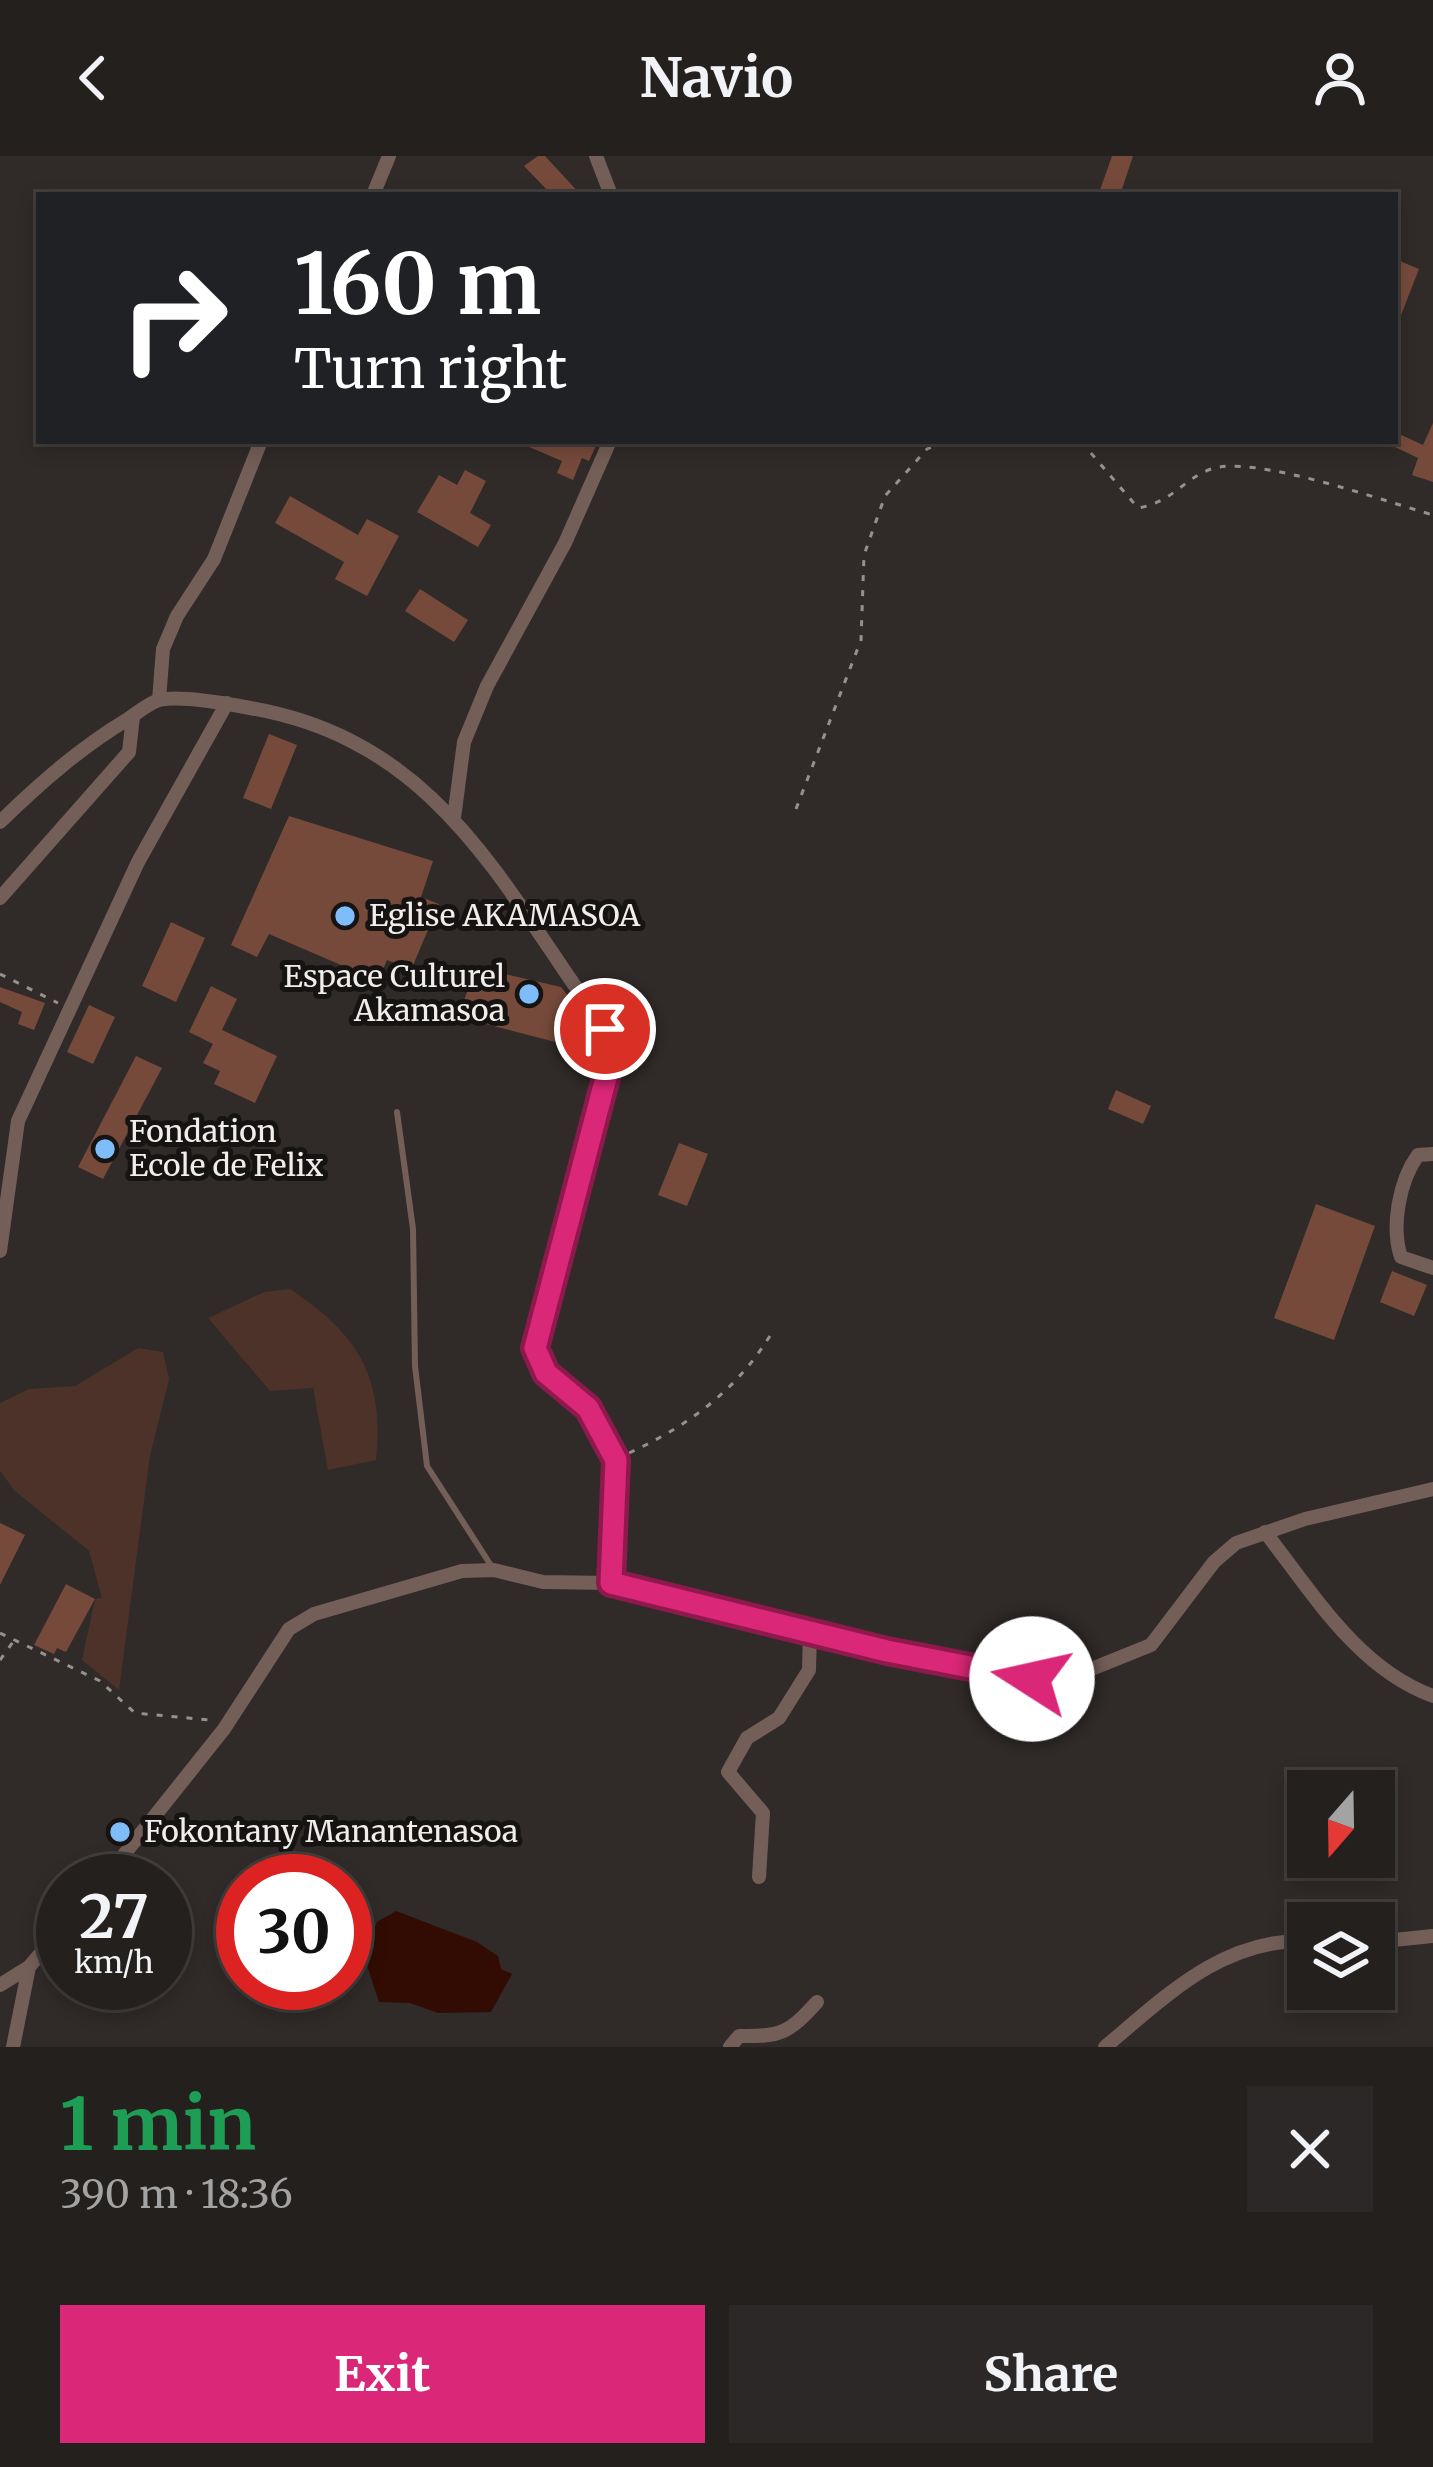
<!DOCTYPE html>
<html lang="en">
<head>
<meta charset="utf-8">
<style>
  body { margin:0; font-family:Merriweather,serif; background:#2c2827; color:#f1f3f6; height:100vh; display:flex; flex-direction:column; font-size:45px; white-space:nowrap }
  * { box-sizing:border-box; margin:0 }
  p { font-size:39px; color:#a3a3a4 }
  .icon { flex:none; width:66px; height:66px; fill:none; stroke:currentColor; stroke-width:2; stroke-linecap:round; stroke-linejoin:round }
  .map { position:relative; height:1891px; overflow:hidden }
  .details { display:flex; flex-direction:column; background:#24201e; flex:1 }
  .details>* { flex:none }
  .hud { position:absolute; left:36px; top:36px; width:1362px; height:252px; border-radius:0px; box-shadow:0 6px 18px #0003,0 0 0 3px #413e3c; background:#202124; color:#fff; overflow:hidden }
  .needle { width:78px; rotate:200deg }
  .tools { position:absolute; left:1287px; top:1614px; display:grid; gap:24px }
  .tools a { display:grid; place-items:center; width:108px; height:108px; border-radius:0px; background:#24201e; box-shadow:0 6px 18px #0003,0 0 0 3px #413e3c; font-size:60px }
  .speed { position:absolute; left:36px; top:1698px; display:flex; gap:24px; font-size:60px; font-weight:700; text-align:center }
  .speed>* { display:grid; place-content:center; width:156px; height:156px; border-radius:50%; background:#24201e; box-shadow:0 6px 18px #0003,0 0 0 3px #413e3c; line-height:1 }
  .speed small { font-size:30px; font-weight:400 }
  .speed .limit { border:18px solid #d22; background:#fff; color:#111 }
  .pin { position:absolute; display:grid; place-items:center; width:102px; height:102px; color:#fff; margin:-51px; border:6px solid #fff; border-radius:50%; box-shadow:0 3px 12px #0007 }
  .me { position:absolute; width:132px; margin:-66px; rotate:280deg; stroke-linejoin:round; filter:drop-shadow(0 0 9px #0008) }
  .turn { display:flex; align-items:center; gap:42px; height:252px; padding:0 60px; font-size:54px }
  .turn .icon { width:156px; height:156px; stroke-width:2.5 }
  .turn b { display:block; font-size:84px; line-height:102px }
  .round { display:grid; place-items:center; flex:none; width:126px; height:126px; border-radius:0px; background:#2c2827 }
  .overview { display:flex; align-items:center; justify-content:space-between; height:204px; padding:0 60px }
  h1 { font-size:72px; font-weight:700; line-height:90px; color:#1e9e55 }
  .primary-button { display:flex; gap:24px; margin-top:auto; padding:24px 60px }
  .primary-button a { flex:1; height:138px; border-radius:0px; background:#db2777; color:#fff; font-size:48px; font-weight:700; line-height:138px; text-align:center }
  .primary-button a+a { background:#2c2827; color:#f1f3f6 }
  header { display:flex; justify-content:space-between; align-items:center; height:156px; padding:0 60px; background:#24201e; font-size:54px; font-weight:700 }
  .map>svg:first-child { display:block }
</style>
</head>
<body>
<header><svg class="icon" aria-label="back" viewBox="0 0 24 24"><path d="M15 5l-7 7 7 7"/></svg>Navio<svg class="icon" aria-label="person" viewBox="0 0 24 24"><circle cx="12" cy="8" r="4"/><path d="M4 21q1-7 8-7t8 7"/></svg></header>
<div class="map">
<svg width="1433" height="1891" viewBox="0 0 1433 1891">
  <rect width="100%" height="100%" fill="#302a28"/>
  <!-- green -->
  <path fill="#4c3229" d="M290,1133C358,1178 385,1221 376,1304L328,1314L313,1232L270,1235L208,1162L264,1136Z
    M138,1192L163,1196L169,1223L150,1300L119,1534L82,1504L95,1443L102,1442L89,1395L15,1335L0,1315V1247L29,1233L75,1230Z"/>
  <!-- water -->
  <path fill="#320c02" d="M396,1755L477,1786L498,1800L501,1813L512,1818L491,1856L438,1857L410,1847L379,1846L364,1800L377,1766Z"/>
  <!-- building -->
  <path fill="#764a3b" d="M538,0H545L581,39H543L548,35L524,10Z
    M1112,0H1133L1120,39L1100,34Z
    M1395,103L1419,113L1396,172H1395Z
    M1433,267V326L1412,319L1418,302L1395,291V276L1423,289Z
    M515,285H598L589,305L582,302L573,324L557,317L562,305Z
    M465,314L486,325L470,357L491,369L478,391L417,356L439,319L457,329Z
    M290,340L358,379L367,363L399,380L367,440L335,423L344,406L275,367Z
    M420,433L468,464L454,486L405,455Z
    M269,578L297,589L271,653L243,642Z
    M289,660L433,705L421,741L439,748L411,814L387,804L378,825L269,778L257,801L231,789Z
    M171,766L205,782L176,846L142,830Z
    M505,818L561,831L569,841L570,861L563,888L458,861L471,825L503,827Z
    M211,830L237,843L222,874L277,900L255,947L214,928L220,915L203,907L213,888L189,876Z
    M0,831L45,847L34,874L18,868L22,856L0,846Z
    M89,849L115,861L93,908L67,896Z
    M136,900L162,912L103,1023L78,1011Z
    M1116,934L1151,950L1143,968L1108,953Z
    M679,987L708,998L687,1050L658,1039Z
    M1316,1048L1375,1070L1334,1184L1274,1162Z
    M1392,1115L1427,1129L1414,1160L1380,1146Z
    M0,1367L25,1379L0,1429Z
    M66,1428L95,1443L66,1496L57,1492L54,1498L34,1489Z"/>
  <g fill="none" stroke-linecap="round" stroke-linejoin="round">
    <!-- path -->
    <path stroke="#96918f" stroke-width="3" stroke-dasharray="6 9" stroke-linecap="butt" d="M1065,285L1084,289L1138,352C1173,346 1183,323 1211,313C1253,298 1387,346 1433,359
      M796,653L861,484L864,399L885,340L927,293L945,285
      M0,818L58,847
      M629,1297C690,1269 740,1232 774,1173
      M0,1477L100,1525L135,1557L209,1564
      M0,1504L13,1486"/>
    <!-- lane -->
    <path stroke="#745f58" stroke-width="6" d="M397,956L413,1073L415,1210L427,1310L492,1411"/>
    <!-- street -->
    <path stroke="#745f58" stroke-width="14" d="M596,0L611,39
      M373,39L389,0
      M159,544L163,493L177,460L214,403L261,285
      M454,662L464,586L487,530L565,387L610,285
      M0,666C40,627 80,592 128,563C137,557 149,547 159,544C180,539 229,548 250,552C441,585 503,733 605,873L613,895L535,1192L546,1217L588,1252L616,1304L611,1427
      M0,742L129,596L133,560
      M1433,998L1418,999C1399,1025 1391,1071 1401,1101L1433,1112
      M0,1095L18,965L138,706L227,547
      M1265,1376C1313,1437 1357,1512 1433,1540
      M759,1721L763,1657L728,1616L747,1582L779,1562L809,1514L810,1475
      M103,1725L224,1573L289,1473L314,1458L462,1415L494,1414L543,1426L611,1427L967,1512L1032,1523L1074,1520L1151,1489L1214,1406L1236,1387L1305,1363L1433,1333
      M1374,1786L1433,1780
      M0,1829L29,1811L63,1771
      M13,1891L29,1811
      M730,1891L739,1880C781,1881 789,1877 817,1846
      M1105,1891C1166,1840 1223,1782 1308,1785"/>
  </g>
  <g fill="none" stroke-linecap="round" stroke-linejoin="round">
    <!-- route casing -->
    <g stroke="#8e194d" stroke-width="30">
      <path id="route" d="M605,873L613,895L535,1192L546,1217L588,1252L616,1304L611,1427L887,1495L1032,1523"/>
    </g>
    <!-- route -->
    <use href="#route" stroke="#db2777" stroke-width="21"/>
  </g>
  <!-- markers -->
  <g fill="#7fbdfa" stroke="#161413" stroke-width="4.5">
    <circle cx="345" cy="760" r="12"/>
    <circle cx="529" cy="838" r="12"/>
    <circle cx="105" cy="993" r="12"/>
    <circle cx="120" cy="1676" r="12"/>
  </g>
  <g text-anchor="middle" stroke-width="10" stroke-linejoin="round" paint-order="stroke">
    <!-- poi labels -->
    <g font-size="30" fill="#f1edeb" stroke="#161413" text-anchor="start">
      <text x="369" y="770">Eglise AKAMASOA</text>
      <text x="505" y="831" text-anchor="end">Espace Culturel<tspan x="505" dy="34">Akamasoa</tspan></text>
      <text x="129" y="986">Fondation<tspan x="129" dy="34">Ecole de Felix</tspan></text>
      <text x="144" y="1686">Fokontany Manantenasoa</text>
    </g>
  </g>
</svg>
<div class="tools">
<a><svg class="needle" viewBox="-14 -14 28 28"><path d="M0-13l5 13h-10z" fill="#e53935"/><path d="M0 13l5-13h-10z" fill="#a3a3a4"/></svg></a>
<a><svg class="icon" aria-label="layers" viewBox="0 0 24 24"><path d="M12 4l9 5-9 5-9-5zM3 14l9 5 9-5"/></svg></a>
</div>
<div class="speed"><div>27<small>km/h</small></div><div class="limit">30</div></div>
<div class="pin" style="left:605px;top:873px;background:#d93025"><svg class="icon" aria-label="arrive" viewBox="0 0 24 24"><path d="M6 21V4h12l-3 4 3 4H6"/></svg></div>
<svg class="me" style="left:1032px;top:1523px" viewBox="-20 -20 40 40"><circle r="19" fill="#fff"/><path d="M0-13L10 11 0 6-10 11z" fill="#db2777"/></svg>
<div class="hud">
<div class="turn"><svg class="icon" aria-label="right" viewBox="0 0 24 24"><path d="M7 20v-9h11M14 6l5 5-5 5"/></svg><div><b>160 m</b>Turn right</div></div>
</div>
</div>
<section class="details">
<div class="overview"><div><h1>1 min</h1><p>390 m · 18:36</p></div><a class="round"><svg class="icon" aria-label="close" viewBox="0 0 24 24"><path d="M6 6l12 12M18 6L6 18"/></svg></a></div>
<div class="primary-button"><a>Exit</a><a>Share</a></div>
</section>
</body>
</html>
